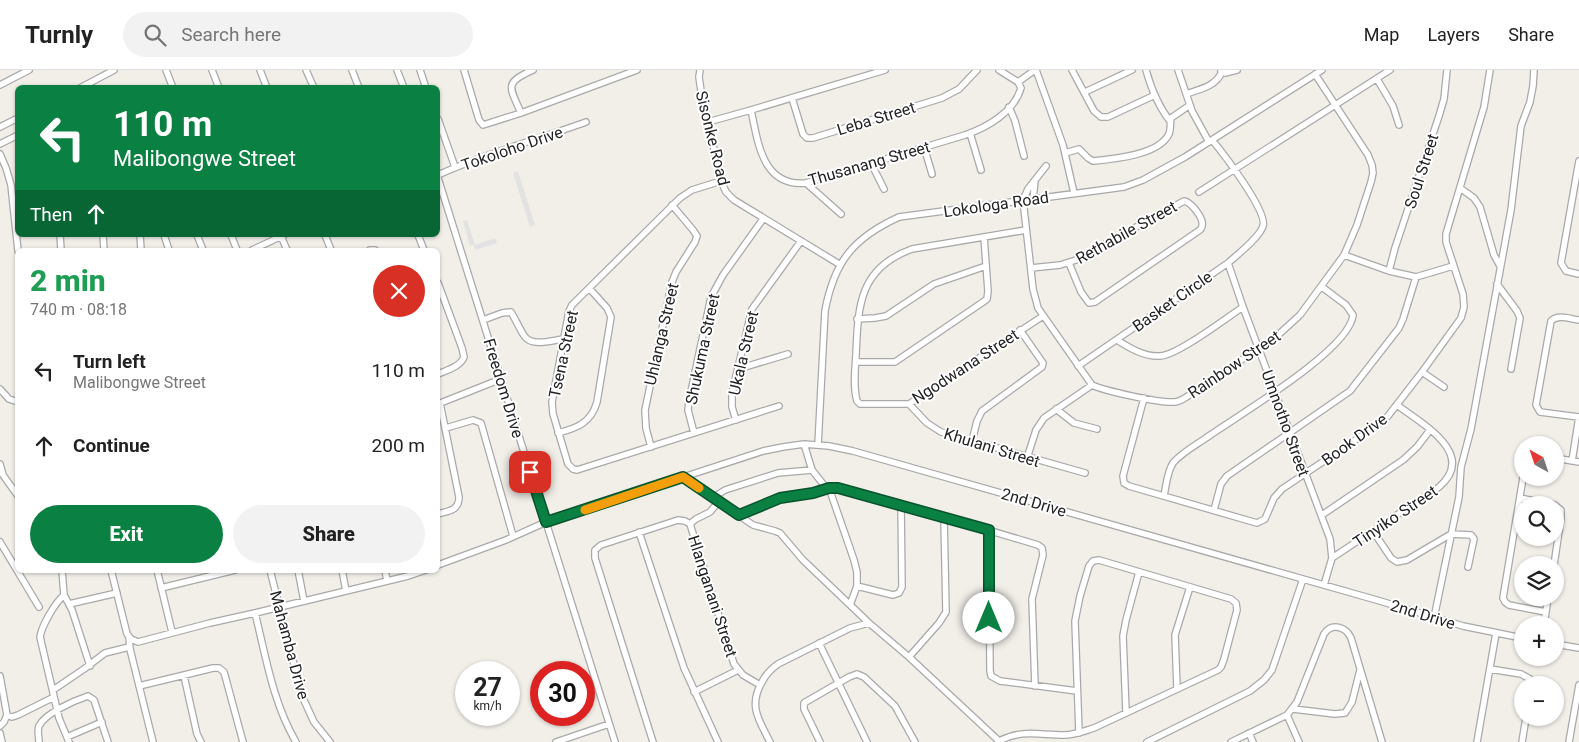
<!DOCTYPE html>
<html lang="en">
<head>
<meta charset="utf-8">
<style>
  body { margin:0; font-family:Roboto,sans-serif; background:#f2f2f2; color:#222; height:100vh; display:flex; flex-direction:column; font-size:19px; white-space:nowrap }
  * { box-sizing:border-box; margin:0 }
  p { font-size:16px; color:#767676 }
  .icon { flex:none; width:28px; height:28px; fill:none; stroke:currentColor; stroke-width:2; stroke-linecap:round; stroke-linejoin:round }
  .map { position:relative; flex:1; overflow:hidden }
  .sheet { position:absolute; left:15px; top:178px; width:425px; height:325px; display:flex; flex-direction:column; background:#fff; border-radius:8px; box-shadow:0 1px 4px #0004 }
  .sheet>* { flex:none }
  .hud { position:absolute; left:15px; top:15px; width:425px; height:152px; border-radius:8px; box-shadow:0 1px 4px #0004; background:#0b8043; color:#fff; overflow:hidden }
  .needle { width:32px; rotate:320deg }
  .buttons { position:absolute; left:1514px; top:366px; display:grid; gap:10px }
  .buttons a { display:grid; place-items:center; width:50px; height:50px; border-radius:50%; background:#fff; box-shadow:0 1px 4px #0004; font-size:25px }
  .speed { position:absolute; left:455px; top:591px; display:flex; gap:10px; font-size:25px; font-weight:700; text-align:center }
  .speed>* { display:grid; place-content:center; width:65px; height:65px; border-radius:50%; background:#fff; box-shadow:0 1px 4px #0004; line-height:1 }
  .speed small { font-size:12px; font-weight:400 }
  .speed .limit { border:8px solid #d22; background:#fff; color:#111 }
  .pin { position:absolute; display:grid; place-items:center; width:42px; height:42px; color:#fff; margin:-21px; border-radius:10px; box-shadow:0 2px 8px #0006 }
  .me { position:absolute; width:55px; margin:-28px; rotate:0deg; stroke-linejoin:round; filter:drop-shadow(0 0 4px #0008) }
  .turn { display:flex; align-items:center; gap:18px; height:105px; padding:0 15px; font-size:22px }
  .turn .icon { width:65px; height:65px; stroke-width:2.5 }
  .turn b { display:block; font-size:35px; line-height:42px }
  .then { display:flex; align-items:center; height:48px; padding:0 15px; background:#0003; gap:10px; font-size:19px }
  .round { display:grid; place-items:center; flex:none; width:52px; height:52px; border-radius:26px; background:#f2f2f2 }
  .headline { display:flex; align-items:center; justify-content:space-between; height:85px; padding:0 15px }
  h1 { font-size:30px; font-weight:800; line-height:38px; color:#1e9e55 }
  .action { display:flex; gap:10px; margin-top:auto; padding:10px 15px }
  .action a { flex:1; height:58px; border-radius:30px; background:#0b8043; color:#fff; font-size:20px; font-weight:800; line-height:58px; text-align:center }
  .action a+a { background:#f2f2f2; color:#222 }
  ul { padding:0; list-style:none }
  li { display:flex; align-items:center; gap:15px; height:75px; padding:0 15px }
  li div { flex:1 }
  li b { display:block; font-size:19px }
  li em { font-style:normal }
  header { display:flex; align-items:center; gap:30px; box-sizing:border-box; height:70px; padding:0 25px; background:#fff; border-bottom:1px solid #e0e0e0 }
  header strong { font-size:24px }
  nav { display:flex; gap:28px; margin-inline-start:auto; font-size:18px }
  .search { width:350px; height:45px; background:#f2f2f2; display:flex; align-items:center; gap:12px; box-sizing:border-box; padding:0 18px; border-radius:28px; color:#767676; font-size:19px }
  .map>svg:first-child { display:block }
</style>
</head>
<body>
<header>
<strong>Turnly</strong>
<div class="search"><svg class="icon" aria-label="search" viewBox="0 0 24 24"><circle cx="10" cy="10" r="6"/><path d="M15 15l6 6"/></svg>Search here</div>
<nav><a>Map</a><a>Layers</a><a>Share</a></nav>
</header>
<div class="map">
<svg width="1579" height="672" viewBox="0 0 1579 672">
  <rect width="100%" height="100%" fill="#f2efe9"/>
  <!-- parking -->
  <path fill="#e2e2e2" d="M518,101L535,155L530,157L513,103Z
    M467,150L475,175L495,168L497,173L475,180L474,175L470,176L463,151Z"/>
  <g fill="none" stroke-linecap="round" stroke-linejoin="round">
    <!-- minor casing -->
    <g stroke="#a9a9a9" stroke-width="8">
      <path id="minor" d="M166,0L173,18
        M212,0L219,18
        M260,0L267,18
        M306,0L314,18
        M352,0L359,18
        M397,0L404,18
        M420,0L426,18
        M464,0L479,50L483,55L521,43L637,0
        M700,0L699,7L701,21L721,111L726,122L734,130L839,194
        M1036,0L1063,75L1074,123
        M1072,0L1094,41L1101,47H1108L1155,25
        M1146,0C1151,18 1158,36 1170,51
        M1178,0L1192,41L1209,72
        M1221,1L1225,3L1237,0
        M1377,9L1393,36L1399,55
        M1018,12L1035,0
        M0,15L29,0
        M80,18L114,0
        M1085,22L1132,0
        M1186,24C1200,19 1215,17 1222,2
        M792,28L803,64L807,68H813L942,28L959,19L977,0
        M1009,37L1015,51L1024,86
        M751,40C758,72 762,117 806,113L965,65C988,57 1014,42 1021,18L1018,12L999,0
        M521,43C510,17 503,13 533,0
        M438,49L455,97
        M708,52L751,40L885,0
        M0,57L18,48
        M970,63L981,100
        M0,74L18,65
        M924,77L932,104
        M1065,83L1079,79L1088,88L1093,91C1114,89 1159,85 1169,64C1171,59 1170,53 1171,48L1190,35
        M0,84L6,98L11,115L18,181
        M1579,91L1561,193L1566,201L1579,204
        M871,93L884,119
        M1046,96L1028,119L1023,130L1033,219L1038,238L1092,315C1105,321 1159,333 1174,332C1179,332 1183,329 1188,326L1277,266L1300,245L1344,185L1357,155L1371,112L1373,103L1372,95L1368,85L1315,4
        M438,105C486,83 537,70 586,52
        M438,108L615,672
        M721,111L692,120L680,128L572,235L569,241L552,332L553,344L568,394L573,399L577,400L779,336
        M806,113L841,144
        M1460,118L1474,128L1480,137L1494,185L1500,196
        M1199,122L1390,0
        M1033,129L1035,111
        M1026,160L912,179C859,198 858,236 856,285C855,300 853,317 857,331L860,334H909L1043,246
        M60,165L61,180
        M103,165L104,180
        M140,165L141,180
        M164,165L169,180
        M197,165L203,180
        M231,165L237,180
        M325,165L331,180
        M418,165L424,180
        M281,166L287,180
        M252,180L284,165
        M370,180H375
        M1344,185L1389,201L1416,207L1453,196
        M1228,193L1243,237L1330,469L1332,488L1324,515
        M1031,198L1060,195L1076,190L1184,131C1191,132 1204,148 1202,156C1202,159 1200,160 1197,162L1095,232L1089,233L1081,222L1069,193
        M1389,201L1395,178L1439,46L1444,29L1447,0
        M438,213L462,278L464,287C460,297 447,300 438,304
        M1497,214L1517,241L1520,248L1511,299
        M857,249L875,248L886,246L934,214L986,196
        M483,250L502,243L511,242C516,250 520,260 525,267C533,277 553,270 564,269
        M1117,270C1130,278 1144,287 1160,286C1178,285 1226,248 1243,237
        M856,292H895L983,232L987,229L988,221L984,167
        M1078,296L1228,193C1237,185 1260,167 1263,156C1268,142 1223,83 1212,70
        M738,299L788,284
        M1422,302L1444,317
        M0,319L9,329L18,332
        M1144,328L1123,406L1124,413L1129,416L1257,453L1265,449L1274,428L1282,419L1372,359L1388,346L1422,302L1461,248L1464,237L1463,224L1446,172V164L1484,37L1490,0
        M438,334L501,309
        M909,334L927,353L941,362L1085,403
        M1056,339L1074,353L1097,359
        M1579,347L1540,342L1536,335L1551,251C1558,244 1570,249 1579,250
        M736,350L732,337V323L752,239L801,171
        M446,358L473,350L481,353L513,466
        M558,363C577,358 591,353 597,332L611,247L607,238L589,218
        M694,363L688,340L689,331L711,227L723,205L763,149
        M972,371L977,351L982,341L1042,297L1043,293L1020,260
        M804,374L812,400L827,419
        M818,375L825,241C834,192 853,168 899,147L1124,117L1143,110L1185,87L1322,0
        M651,377L646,358L645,340L672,212L676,202L695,172L697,166L693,160L672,135
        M1027,388L1036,360L1044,348L1092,315
        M1555,388L1579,392
        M1572,391L1579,347
        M0,394L3,405L18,426
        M683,407L753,455L775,461L780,463L803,490L869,553
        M1523,408L1503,528L1505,532L1509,535L1546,542
        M829,418L854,490L857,502V516L893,525L899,523L902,517L901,434
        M1164,426C1166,416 1167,402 1173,393C1181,383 1196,375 1206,368C1237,346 1350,280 1353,245L1346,235L1322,217
        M714,427L725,420L778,403L812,400
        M1520,428L1555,435L1561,440V448L1554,495
        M1214,440L1221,414L1227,406L1350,321L1399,258L1403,249L1416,207
        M438,444C448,441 459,441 459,427L440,333
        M739,445L780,428L813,423L829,418H839L901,434L1038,475L1042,478L1043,485L1032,529L1035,616
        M1322,445L1403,390L1417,377L1430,360
        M690,454L734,594L743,605L760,615
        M690,454L696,449L710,442L719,431
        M989,459L990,601L991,606L1000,611L1077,621
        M1373,461L1391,488L1397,492L1407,490L1451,464L1471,465L1474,469L1468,497
        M639,462L684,598L718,672
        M0,472L39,537
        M1332,488L1439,417C1478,384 1421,353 1397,335
        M438,495L506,470L546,452L763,381L783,377L804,374L829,376L853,381L1380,531L1463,556L1522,568
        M62,500L64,525L72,540L90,596
        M111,500L127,564L131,569L138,572L210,553L255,543L408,506L426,500
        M157,500L172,562
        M270,500L302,626L314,652L330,672
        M298,500L304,531
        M342,500L346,521
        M385,500L387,511
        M161,518L235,500
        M64,525C55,533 42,555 40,567L59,648L69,672
        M69,534L117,523
        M850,535L857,516
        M255,543C266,587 273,633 296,672
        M1434,548L1459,427L1461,397L1471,359L1511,140L1521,56L1530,32L1533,16L1534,0
        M1544,555L1548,528
        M129,567L130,579L153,672
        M819,573L867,672
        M1555,574L1579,578
        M909,587L939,553L946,542L944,448
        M1490,599L1521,604L1530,609L1531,615
        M0,606L7,645L4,652L0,656
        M184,606L197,664L201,672
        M139,616L213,598H219L224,602L243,672
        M1177,618L1175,565L1190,517
        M53,620L84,599L105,583L129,577
        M694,622L738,600
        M1293,639L1335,644L1345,643L1347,640L1352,632L1360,600
        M1126,642L1123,566L1126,550L1139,502
        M7,645L12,647L18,645L54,627
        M1287,645L1299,672
        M0,663L2,672
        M1249,663L1253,672
        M67,667L102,652
        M999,671C1022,659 1039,665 1064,665C1075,665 1084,661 1094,658L1218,600L1221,597L1224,589L1237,540L1236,533L1231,529L1099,490L1093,491L1089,496L1080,526L1075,551L1079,663
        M39,672C39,667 37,661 39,656C45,643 76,630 88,626L94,630L108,672
        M556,672L609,654
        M653,672L595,488V480L601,475L678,450L685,451L690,454
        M770,672C759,650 748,636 762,612C766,604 771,599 778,594L850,558L869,553L909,587L1000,672
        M820,672L804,639V633L849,607L857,604L864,607L895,636L915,672
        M1147,672L1250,621L1264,610L1272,600L1303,509
        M1231,672L1287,645L1297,632L1324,564C1332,552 1346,557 1351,568L1382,672
        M1477,672L1496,563
        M1522,672L1526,648
        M1569,672L1579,615"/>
    </g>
    <!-- minor -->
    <use href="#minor" stroke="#fff" stroke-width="5.5"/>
  </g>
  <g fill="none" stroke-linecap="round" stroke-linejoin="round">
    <!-- route casing -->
    <g stroke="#07532c" stroke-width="12">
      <path id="route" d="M530,402L546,452L683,407L739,445L780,428L813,423L829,418H838L989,460V548"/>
    </g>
    <!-- route -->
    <use href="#route" stroke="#0b8043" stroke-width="9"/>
    <!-- slow -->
    <path stroke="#f59e0b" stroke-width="9" d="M585,440L683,407L699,418"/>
  </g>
  <g text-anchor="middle" stroke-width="4" stroke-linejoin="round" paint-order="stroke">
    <!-- street labels -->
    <g font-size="16" fill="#222" stroke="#fff">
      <text transform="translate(876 48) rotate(-17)" y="6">Leba Street</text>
      <text transform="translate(713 68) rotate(76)" y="6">Sisonke Road</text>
      <text transform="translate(512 78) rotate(-19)" y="6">Tokoloho Drive</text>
      <text transform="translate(869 93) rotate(-16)" y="6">Thusanang Street</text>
      <text transform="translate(1421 101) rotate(-72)" y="6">Soul Street</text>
      <text transform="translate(996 134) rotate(-8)" y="6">Lokologa Road</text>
      <text transform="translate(1126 162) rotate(-29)" y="6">Rethabile Street</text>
      <text transform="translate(1172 231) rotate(-35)" y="6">Basket Circle</text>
      <text transform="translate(661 264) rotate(-77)" y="6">Uhlanga Street</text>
      <text transform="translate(702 279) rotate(-78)" y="6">Shukuma Street</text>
      <text transform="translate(743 283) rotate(-77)" y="6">Ukala Street</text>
      <text transform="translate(563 284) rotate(-78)" y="6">Tsena Street</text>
      <text transform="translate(1234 294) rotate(-34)" y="6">Rainbow Street</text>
      <text transform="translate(965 296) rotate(-33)" y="6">Ngodwana Street</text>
      <text transform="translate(504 318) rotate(73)" y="6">Freedom Drive</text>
      <text transform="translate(1286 353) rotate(70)" y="6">Umnotho Street</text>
      <text transform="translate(1354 369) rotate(-36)" y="6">Book Drive</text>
      <text transform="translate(992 377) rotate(17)" y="6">Khulani Street</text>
      <text transform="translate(1034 432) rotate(16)" y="6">2nd Drive</text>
      <text transform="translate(1395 446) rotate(-34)" y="6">Tinyiko Street</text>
      <text transform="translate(713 526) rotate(72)" y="6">Hlanganani Street</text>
      <text transform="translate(1423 544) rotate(17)" y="6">2nd Drive</text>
      <text transform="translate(290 575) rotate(75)" y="6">Mahamba Drive</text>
    </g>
  </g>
</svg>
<div class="buttons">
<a><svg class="needle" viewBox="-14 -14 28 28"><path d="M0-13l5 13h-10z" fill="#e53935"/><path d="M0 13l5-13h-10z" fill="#767676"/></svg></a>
<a><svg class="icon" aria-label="search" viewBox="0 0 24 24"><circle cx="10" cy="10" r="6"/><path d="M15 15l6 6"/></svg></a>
<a><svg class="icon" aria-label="layers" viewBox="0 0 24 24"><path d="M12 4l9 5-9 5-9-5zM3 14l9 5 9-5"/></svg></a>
<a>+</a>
<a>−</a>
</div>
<div class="speed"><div>27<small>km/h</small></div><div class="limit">30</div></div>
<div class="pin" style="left:530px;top:402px;background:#d93025"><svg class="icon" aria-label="arrive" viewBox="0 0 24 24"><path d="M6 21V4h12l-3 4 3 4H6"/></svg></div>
<svg class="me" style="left:989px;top:548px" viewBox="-20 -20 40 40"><circle r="19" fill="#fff"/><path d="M0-13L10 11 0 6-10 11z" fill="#0b8043"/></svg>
<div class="hud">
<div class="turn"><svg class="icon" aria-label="left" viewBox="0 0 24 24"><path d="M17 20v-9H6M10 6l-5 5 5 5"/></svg><div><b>110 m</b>Malibongwe Street</div></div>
<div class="then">Then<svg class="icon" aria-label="ahead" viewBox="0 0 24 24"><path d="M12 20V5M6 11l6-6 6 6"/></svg></div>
</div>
<section class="sheet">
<div class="headline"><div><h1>2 min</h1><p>740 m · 08:18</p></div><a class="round" style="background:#d93025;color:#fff"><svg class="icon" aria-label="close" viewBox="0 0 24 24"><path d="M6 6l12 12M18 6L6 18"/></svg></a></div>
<ul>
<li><svg class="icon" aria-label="left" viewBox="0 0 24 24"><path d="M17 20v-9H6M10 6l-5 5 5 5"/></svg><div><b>Turn left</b><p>Malibongwe Street</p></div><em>110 m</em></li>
<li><svg class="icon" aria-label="ahead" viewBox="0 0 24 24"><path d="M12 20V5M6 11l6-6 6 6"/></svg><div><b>Continue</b></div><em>200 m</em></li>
</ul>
<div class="action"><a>Exit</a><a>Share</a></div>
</section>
</div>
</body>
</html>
